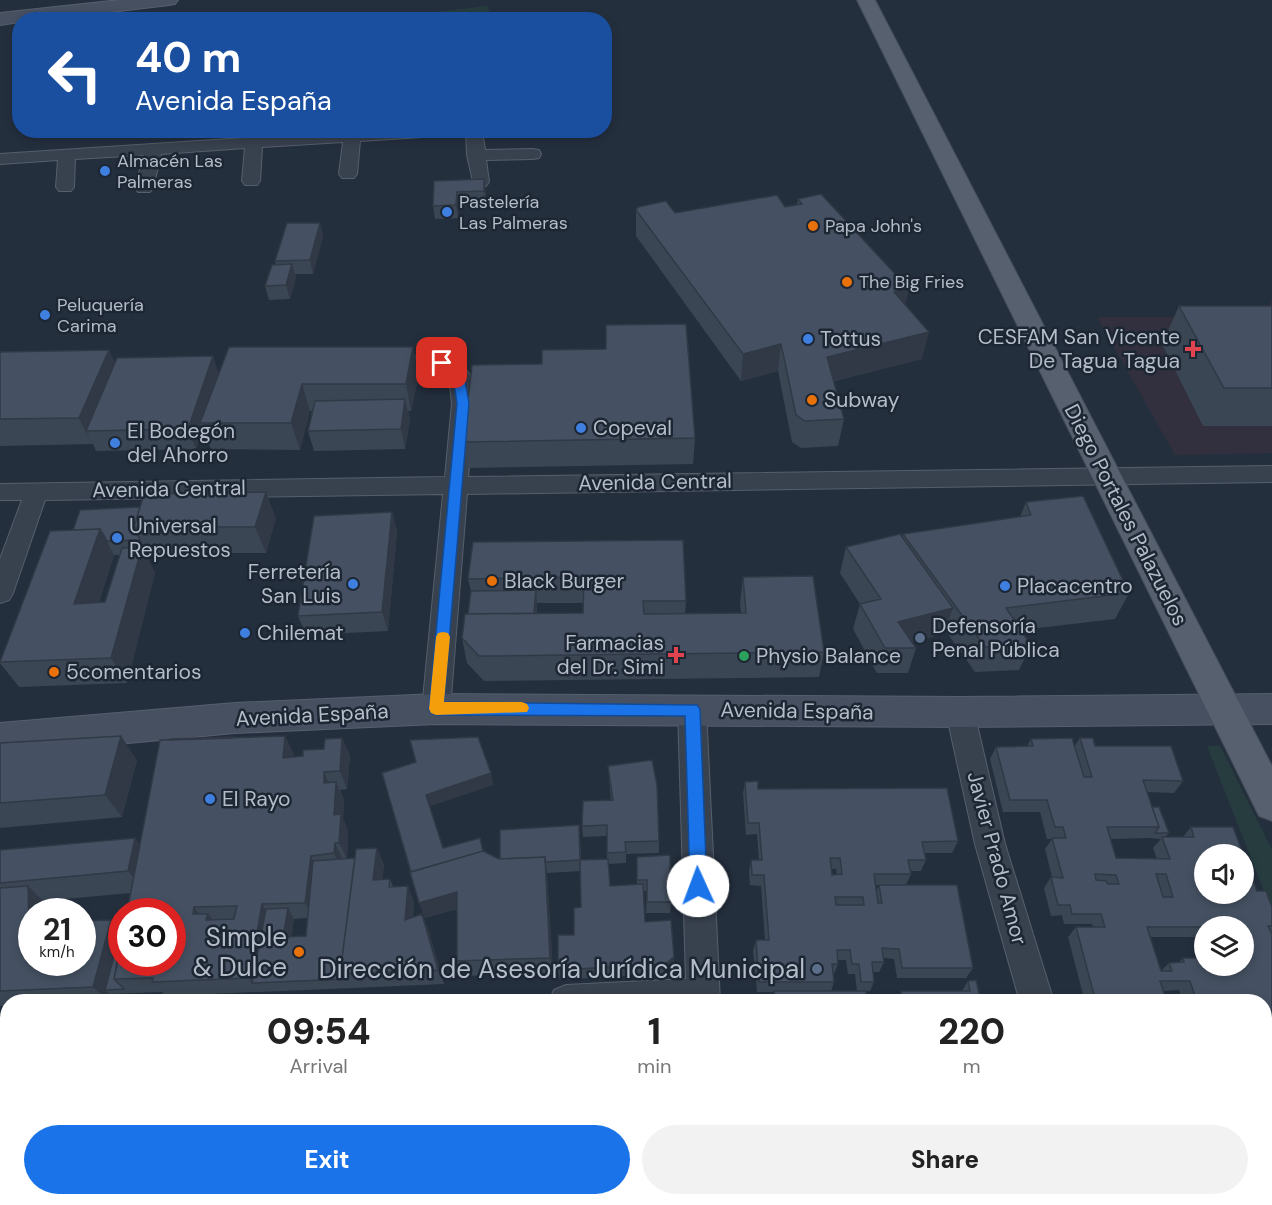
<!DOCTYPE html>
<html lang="en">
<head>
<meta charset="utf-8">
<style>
  body { margin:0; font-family:"DM Sans",sans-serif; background:#f2f2f2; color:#222; height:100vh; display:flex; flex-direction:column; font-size:22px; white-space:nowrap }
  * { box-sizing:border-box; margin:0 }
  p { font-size:20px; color:#767676 }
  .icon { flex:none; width:33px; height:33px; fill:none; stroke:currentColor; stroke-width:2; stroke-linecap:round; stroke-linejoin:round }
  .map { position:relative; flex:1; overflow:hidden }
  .side { position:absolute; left:0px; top:994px; width:1272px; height:212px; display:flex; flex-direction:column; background:#fff; border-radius:24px 24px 0 0; box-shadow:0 3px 9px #0003 }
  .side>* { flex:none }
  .guide { position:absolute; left:12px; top:12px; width:600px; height:126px; border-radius:24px; box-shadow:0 3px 9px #0003; background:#1a4fa0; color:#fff; overflow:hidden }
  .tools { position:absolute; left:1194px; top:844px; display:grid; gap:12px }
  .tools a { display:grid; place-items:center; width:60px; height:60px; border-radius:50%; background:#fff; box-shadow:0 3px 9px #0003; font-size:30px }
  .speed { position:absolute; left:18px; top:898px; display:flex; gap:12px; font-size:30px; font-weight:700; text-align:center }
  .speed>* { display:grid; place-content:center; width:78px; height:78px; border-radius:50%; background:#fff; box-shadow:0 3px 9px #0003; line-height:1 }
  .speed small { font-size:15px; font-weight:400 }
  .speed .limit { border:9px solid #d22; background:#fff; color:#111 }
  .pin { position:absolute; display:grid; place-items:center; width:51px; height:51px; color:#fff; margin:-26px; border-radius:12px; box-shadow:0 3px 9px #0006 }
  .me { position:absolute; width:66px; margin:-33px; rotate:358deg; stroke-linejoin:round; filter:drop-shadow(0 0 4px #0008) }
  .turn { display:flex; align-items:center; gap:21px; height:126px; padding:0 24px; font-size:27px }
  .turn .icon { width:78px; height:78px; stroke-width:2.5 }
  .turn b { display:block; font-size:42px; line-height:51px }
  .eta { display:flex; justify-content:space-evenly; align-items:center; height:102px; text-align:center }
  .eta b { font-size:36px; font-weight:800; line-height:42px }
  .cta { display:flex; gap:12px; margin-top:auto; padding:12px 24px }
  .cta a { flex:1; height:69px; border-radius:36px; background:#1a73e8; color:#fff; font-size:24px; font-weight:800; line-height:69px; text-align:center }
  .cta a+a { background:#f2f2f2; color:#222 }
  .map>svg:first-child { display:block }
</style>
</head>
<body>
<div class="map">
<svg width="1272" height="1205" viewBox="0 0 1272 1205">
  <rect width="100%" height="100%" fill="#242f3e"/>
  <!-- medical -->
  <path fill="#32303f" d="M1272,299V453L1175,455L1097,317H1266Z"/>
  <!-- green -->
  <path fill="#263c3f" d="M487,6L494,19H377Z
    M1207,746H1220L1272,850V912Z"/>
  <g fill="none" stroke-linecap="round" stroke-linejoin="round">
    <!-- street casing -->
    <g stroke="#565f6c" stroke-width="2">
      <path id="street" d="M368,130H462L454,135L360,141L357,174L354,178H342L339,174L343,142L262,147L260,181L257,185H245L242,181L245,148L161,154L153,188L150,192H138L135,188L144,155L75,159L74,187L71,191H59L56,187L58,160L0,164V154Z
        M466,130H482L485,150L533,149L539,150L541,154L539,158L533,159L486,160L489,182L486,186H474L467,155Z
        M442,356C451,359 464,366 469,374C480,396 470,452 468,477L1272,466V482L467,494L450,709L446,717L436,721L426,717L422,709L443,494L45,500L13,593L9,600L0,603V559L22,500H0V484L445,477L452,403L449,379L437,370L384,371L377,369L374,364L377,359L384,357Z
        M692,697L702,701L706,709L720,1002H549L554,990L566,985L686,979L678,709L682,701Z
        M960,700L970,704L974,712L1005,844L1054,1002H1020L975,844L946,712L950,704Z
        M0,1014H8V1048H0Z
        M692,1198H728L729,1205H693Z
        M1074,1198H1111L1112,1205H1076Z"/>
    </g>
    <!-- secondary casing -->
    <g stroke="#565f6c" stroke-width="2">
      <path id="secondary" d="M120,0H178L175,4L169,5L45,20H20V22L0,25V13Z
        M436,694L960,697L1272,694V724L960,727L436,724L235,733L0,755V723L235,703Z"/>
    </g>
    <!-- primary casing -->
    <g stroke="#414a57" stroke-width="2">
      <path id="primary" d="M857,0H875L1272,766V821L1259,816Z"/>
    </g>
    <!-- street -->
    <use href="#street" fill="#38414e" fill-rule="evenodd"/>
    <!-- secondary -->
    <use href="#secondary" fill="#465061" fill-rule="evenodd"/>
    <!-- primary -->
    <use href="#primary" fill="#56606e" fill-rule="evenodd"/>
  </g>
  <!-- wall -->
  <path fill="#3b4654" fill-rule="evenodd" d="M484,179L486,204L459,206L458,218L435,219L433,206L434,181Z
    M798,199L905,305L922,359L834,381L844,419L838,446L801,448L792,442L778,371L741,381L636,236V210L675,213L785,207L797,205Z
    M320,223L323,236L313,274H295L296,278L290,299L269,300L265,286L276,265L275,261Z
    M1179,306H1272V426H1203L1162,344Z
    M413,347L419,374L411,411H408L410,420L405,449L314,451L308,431L312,411H310L300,450L211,449L203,429L196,449L96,451L93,444L0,446V352L219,373Z
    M606,349L695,438L693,464L467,468L463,442L542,364Z
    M1026,502L1129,593L1115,619L1021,630L1031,645L1019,670L975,672L945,630L943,634L912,642L916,648L908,673H877L853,629L860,604L840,573L846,547L902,537L903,534L1020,517Z
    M392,512L397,532L388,631L306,635L298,616Z
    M276,518L266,553H145L155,573L127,683L19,687L0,663L50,531ZM114,555H120L105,602H99Z
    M473,542L686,601L685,614L741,613L740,603L743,577L824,652L819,677L484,681L467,663L462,638L468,614L471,591L468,579ZM537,603H583V613H537Z
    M285,736L294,755L293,757L303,756L324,749L342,738L350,756L347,789L340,790L344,800L343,818L348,831L347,858H355L377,848L384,865L382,879H390L393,886L414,902L413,917L422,914L428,929L444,984L165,996L162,992L110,994L108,1001L87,1002H8V1006H0V850L135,838L140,845L233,737L234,738ZM130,893L122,963V931L111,920L32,963V912H45L44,901ZM307,918L306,936L291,937L294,919Z
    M1080,738L1095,746L1183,781L1174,793L1147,792L1152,807L1169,833L1165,837H1183L1191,827L1272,907V1155L1264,1133V1002H1183L1179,990L1163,991L1167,1002H1085L1068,937L1076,927H1093L1092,924H1064L1062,915L1051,916L1044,888L1051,877H1052L1045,849L1052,839H1047L1040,812H1003L990,759L996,747L1027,746L1031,739L1074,747ZM1150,838L1161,839L1153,848L1157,859L1116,858L1111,839ZM1204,927H1244V966H1204ZM1150,937H1202L1203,940L1197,946L1201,958H1183L1178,963H1169L1161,971Z
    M0,743L137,760L122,817L0,828Z
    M608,766L659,841V853L626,854V863L609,864L610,886L637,884V857L671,902L670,913H646L647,891H643L645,922L674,957L673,967L665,973L560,980L558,970L574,935L581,907V871L547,873L553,973L462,976L457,961V909L425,918L419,903L382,773H491L493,785L430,806L443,848L483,851L499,859L580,836L581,860L607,859V836L583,837L582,826L611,800L609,778Z
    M745,782L758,789L958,841L952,853H925L926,860L921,871H910L911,874L906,885H875L876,892L879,885L973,968L966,978H897L894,959L884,958V962L879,972H873L874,982L870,991H866L867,1002H772L774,992H757L753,950L756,940H765L761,886L750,885L749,871L751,860H759L757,834L746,835L743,793ZM831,869H836L837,874L832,875ZM838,960H846L848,974H855L857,991H831L834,982L833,974H834L838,964Z
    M968,981L981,1002H896L901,991H962Z
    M0,1036H8V1198L300,1199L311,1198L314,1202V1205H0Z
    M314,1198H340L317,1201Z
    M829,1198H1066L1067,1205H830Z"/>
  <!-- shaded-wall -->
  <path fill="#303945" d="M484,179L486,193V204L484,191Z
    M457,192L459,206L458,218L456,205Z
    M320,223L323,236L313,274L310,260Z
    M292,264L296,278L290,299L286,285Z
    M909,289L903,315L894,292Z
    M929,332L922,359L823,383L827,357Z
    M781,344L778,371L741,381L743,354Z
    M413,347L419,374L411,411L406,384Z
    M109,350L122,377L86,431L92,445L79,418Z
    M213,356L220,377L200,423L203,429L196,449L188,429Z
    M302,384L310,411L300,450L291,423Z
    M405,399L410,420L405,449L401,429Z
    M266,492L276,518L266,553L255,527Z
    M392,512L397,532L388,631L382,612Z
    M100,529L114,555L90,629L74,604Z
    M142,547L155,573L127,683L111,658Z
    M536,590L537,603L535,639L534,626Z
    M953,608L943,634L891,647L898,622Z
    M121,736L137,760L122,817L105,795Z
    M285,736L294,755L292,776L283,758Z
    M342,738L350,756L347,789L340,771Z
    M324,772L332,790L324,783Z
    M491,773L493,785L430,806L426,795Z
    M336,782L344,800L343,818L348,831L347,859L339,843L334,815Z
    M135,838L152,860L145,892L128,871Z
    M335,843L343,860L342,870L334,853Z
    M377,848L384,865L380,896L373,880Z
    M311,856L319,872L314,918L305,903Z
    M545,857L547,873L553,973L550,958Z
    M28,886L44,902L45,912H32V925L29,923Z
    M408,886L414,902L411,935L405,920Z
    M457,892L462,907L425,918L419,903Z
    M262,904L272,920L252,983L249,978Z
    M194,907L206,923L193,914Z
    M288,908L294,919L290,947L283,937Z
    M208,914L220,929L206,920Z
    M422,914L428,929L444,984L438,970Z
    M111,920L122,931V950L105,990L110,994L108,1001L93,987Z
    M674,957L673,967L665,973V964Z
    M288,1198H300L299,1205H287Z
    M311,1198L314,1202V1205H310Z
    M455,1198H459V1205H454Z"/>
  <!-- building -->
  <path fill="#455162" stroke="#303945" stroke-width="1.5" fill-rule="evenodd" d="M484,179V191L457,192L456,205L433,206L434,181Z
    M821,194L909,289L894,292L929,332L827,357L844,419L805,421L796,415L781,344L743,354L636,210L638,207L666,201L675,213L777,195L785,207L802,204L798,199Z
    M287,223H320L310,260L275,261Z
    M292,264L286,285L265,286L272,265Z
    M1179,306H1272V388H1224Z
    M686,324L695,438L463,442L472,365L542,364V350L606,349V325Z
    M229,347H413L406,384H302L291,423H200Z
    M109,350L79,418L0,419V352Z
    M213,356L188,429L86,431L117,358Z
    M405,399L401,429L308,431L315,401Z
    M266,492L255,527H134L144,494Z
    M1083,496L1129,593L1006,608L1031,645L985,647L903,534L1031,515L1026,502Z
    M140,507L134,527L140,540L107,541L100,529L73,530L80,510Z
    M392,512L382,612L298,616L314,516Z
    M100,529L74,604L105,602L122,548L142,547L111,658L0,662L50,531Z
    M900,534L953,608L898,622L916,648H885L860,604L881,599L846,547Z
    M683,540L686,601H643L644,614L746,613L743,577L813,576L824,652L479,656L462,638L465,614L583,613L584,577L468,579L473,542Z
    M536,590L534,613L468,614L471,591Z
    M121,736L105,795L0,803V743Z
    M285,736L283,758L303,756V750L324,749L325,739L342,738L340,771L324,772V783L336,782L334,815L341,814L339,843H335L334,853L311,856L305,903L262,904L249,978L152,982L153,978L114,979L122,940V963H172V912H127L160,740ZM237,906L234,919L206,920L208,914H193L194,907Z
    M233,737V738L171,740V739Z
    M478,737L491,773L426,795L443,848L480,838L483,851L411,872L382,773L416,762L410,740Z
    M1072,738L1084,777H1092L1080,738H1093L1095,746H1171L1183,781L1143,780L1159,827H1107L1116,858L1170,859L1162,837H1194L1191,827H1233L1257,891H1266L1272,907V926H1268L1272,934V1123H1264V1002H1197L1190,981H1160L1167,1002H1096L1076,927H1105L1101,914H1072L1070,905H1058L1051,877L1063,878L1052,838H1066L1063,827H1055L1047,800H1010L996,747L1033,746L1031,739ZM1204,855H1244V894H1204ZM1095,874L1116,875L1119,884H1108L1106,881L1096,880ZM1156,874H1166L1173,897H1163ZM1147,927H1244V966H1204V958H1183L1184,962L1169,963L1172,971H1161Z
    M652,760L657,785L659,841L625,842L626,852L607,853V825L582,826L583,801L613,800L608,766Z
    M758,781V789L947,788L958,841L922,842L926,860H908L911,874H874L878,903H882L879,885H957L973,968H902L899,949L882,948L884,962H872L874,982H861L859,964H852L850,950H837L838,964H832L834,982H759L756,940H769L764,875H752L751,860H762L759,823H748L745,782ZM830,858H840L842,874L832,875ZM835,897H863L864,905H836Z
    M1152,807H1159L1169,833H1155L1159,827Z
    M579,825L580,860L608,859L610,886L643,884L645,922L671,920L674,957L665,964L558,970V935H574V908L581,907L580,860L545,862V857L500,859V830Z
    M135,838L128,871L0,883V850Z
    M377,848L373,880L390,879L389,887L408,886L405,920L422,914L438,970L340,974L356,849Z
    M483,851L499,859L545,857L550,958L457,961V892L419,903L410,872Z
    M670,855L671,902H647V880H637V857Z
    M355,858L340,974L343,979L252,983L266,909L288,908L283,937L306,936L313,861Z
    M28,886L29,923H32V963H82V921L111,920L93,987L0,991V888Z
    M118,941H121L114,979L124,989L105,990Z
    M976,980L981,1002H902L901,991H970L968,981Z
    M774,991H866L867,1002H775Z
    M0,1036H8V1107L0,1108Z
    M8,1112V1188L0,1190V1113Z
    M8,1188V1198H288L287,1205H0V1190Z
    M310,1198V1205H295L296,1200Z
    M409,1198H455L454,1205H393L394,1201H408Z
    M547,1198H594V1205H547Z
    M836,1198H1066L1067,1205H837Z"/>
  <!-- route -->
  <path fill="#1a73e8" stroke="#114b97" stroke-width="1.5" d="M442,360L464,376L469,403L444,702L697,705L700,709L707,886L704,892L698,894L693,892L690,886L685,716L436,715L431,713L429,709L457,403L453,378L437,363Z"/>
  <!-- slow -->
  <path fill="#f59e0b" d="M443,632L448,633L450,637L444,702H522L527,704L529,708L527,712L436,715L431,713L429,709L436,637L438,633Z"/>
  <!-- markers -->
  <g fill="#3f7fe0" stroke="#1d2633" stroke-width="2">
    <circle cx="105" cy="171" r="6"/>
    <circle cx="447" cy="212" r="6"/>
    <circle cx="45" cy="315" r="6"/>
    <circle cx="808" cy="339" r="6"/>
    <circle cx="581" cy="428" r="6"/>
    <circle cx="115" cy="443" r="6"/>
    <circle cx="117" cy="538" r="6"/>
    <circle cx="353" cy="584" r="6"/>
    <circle cx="1005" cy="586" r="6"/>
    <circle cx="245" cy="633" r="6"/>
    <circle cx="210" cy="799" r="6"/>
  </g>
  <g fill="#e8710a" stroke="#1d2633" stroke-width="2">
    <circle cx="813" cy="226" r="6"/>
    <circle cx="847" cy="282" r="6"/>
    <circle cx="812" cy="400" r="6"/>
    <circle cx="492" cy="581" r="6"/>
    <circle cx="54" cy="672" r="6"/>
    <circle cx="299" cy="952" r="6"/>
  </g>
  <g fill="#e0444e" stroke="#1d2633" stroke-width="2">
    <path d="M1190 340h6v6h6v6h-6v6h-6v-6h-6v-6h6z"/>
    <path d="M673 646h6v6h6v6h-6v6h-6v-6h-6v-6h6z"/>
  </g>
  <g fill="#5c6f8a" stroke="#1d2633" stroke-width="2">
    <circle cx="920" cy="638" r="6"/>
    <circle cx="817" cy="969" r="6"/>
  </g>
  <circle fill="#2e9e5b" stroke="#1d2633" stroke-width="2" cx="744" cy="656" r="6"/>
  <g text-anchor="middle" stroke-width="5" stroke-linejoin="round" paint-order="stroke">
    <!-- far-poi labels -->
    <g font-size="18" fill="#b4bcc9" stroke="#1d2633" text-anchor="start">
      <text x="117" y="167">Almacén Las<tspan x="117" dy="21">Palmeras</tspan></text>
      <text x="459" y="208">Pastelería<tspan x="459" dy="21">Las Palmeras</tspan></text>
      <text x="825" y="232">Papa John's</text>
      <text x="859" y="288">The Big Fries</text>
      <text x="57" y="311">Peluquería<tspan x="57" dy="21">Carima</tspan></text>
    </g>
    <!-- poi labels -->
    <g font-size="21" fill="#b4bcc9" stroke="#1d2633" text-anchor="start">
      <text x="1180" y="344" text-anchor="end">CESFAM San Vicente<tspan x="1180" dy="24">De Tagua Tagua</tspan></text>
      <text x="820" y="346">Tottus</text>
      <text x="824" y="407">Subway</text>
      <text x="593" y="435">Copeval</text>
      <text x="127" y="438">El Bodegón<tspan x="127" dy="24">del Ahorro</tspan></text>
      <text x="129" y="533">Universal<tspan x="129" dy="24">Repuestos</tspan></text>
      <text x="341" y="579" text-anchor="end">Ferretería<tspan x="341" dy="24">San Luis</tspan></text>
      <text x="504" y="588">Black Burger</text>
      <text x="1017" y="593">Placacentro</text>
      <text x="932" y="633">Defensoría<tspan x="932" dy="24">Penal Pública</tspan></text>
      <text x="257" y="640">Chilemat</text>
      <text x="664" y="650" text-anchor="end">Farmacias<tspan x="664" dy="24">del Dr. Simi</tspan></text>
      <text x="756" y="663">Physio Balance</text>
      <text x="66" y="679">5comentarios</text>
      <text x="222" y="806">El Rayo</text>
    </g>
    <!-- street labels -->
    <g font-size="21" fill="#b4bcc9" stroke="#1d2633">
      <text transform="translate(655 482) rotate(-1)" y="7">Avenida Central</text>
      <text transform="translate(169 489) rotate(-1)" y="7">Avenida Central</text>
      <text transform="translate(1126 515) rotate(63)" y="7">Diego Portales Palazuelos</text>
      <text transform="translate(797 711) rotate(1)" y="7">Avenida España</text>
      <text transform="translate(312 715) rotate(-3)" y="7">Avenida España</text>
      <text transform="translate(997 858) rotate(75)" y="7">Javier Prado Amor</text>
    </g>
    <!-- near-poi labels -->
    <g font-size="26" fill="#b4bcc9" stroke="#1d2633" text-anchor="end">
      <text x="287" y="946">Simple<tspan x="287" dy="30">&amp; Dulce</tspan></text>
      <text x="805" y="978">Dirección de Asesoría Jurídica Municipal</text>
    </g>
  </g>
</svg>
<div class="tools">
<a><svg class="icon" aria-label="sound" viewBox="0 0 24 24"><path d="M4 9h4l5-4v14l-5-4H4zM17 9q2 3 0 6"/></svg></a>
<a><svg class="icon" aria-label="layers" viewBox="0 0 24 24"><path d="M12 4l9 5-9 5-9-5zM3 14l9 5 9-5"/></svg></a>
</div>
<div class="speed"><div>21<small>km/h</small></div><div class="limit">30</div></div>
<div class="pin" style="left:442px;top:363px;background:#d93025"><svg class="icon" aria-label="arrive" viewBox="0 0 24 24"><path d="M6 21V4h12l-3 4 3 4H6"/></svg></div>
<svg class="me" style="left:698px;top:886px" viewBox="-20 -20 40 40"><circle r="19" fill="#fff"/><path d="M0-13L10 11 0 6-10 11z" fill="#1a73e8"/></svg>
<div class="guide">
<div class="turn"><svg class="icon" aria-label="left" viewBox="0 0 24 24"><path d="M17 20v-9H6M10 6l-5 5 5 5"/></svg><div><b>40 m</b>Avenida España</div></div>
</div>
<section class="side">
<div class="eta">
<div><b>09:54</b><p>Arrival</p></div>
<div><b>1</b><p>min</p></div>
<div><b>220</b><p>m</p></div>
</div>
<div class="cta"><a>Exit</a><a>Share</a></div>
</section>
</div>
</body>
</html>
